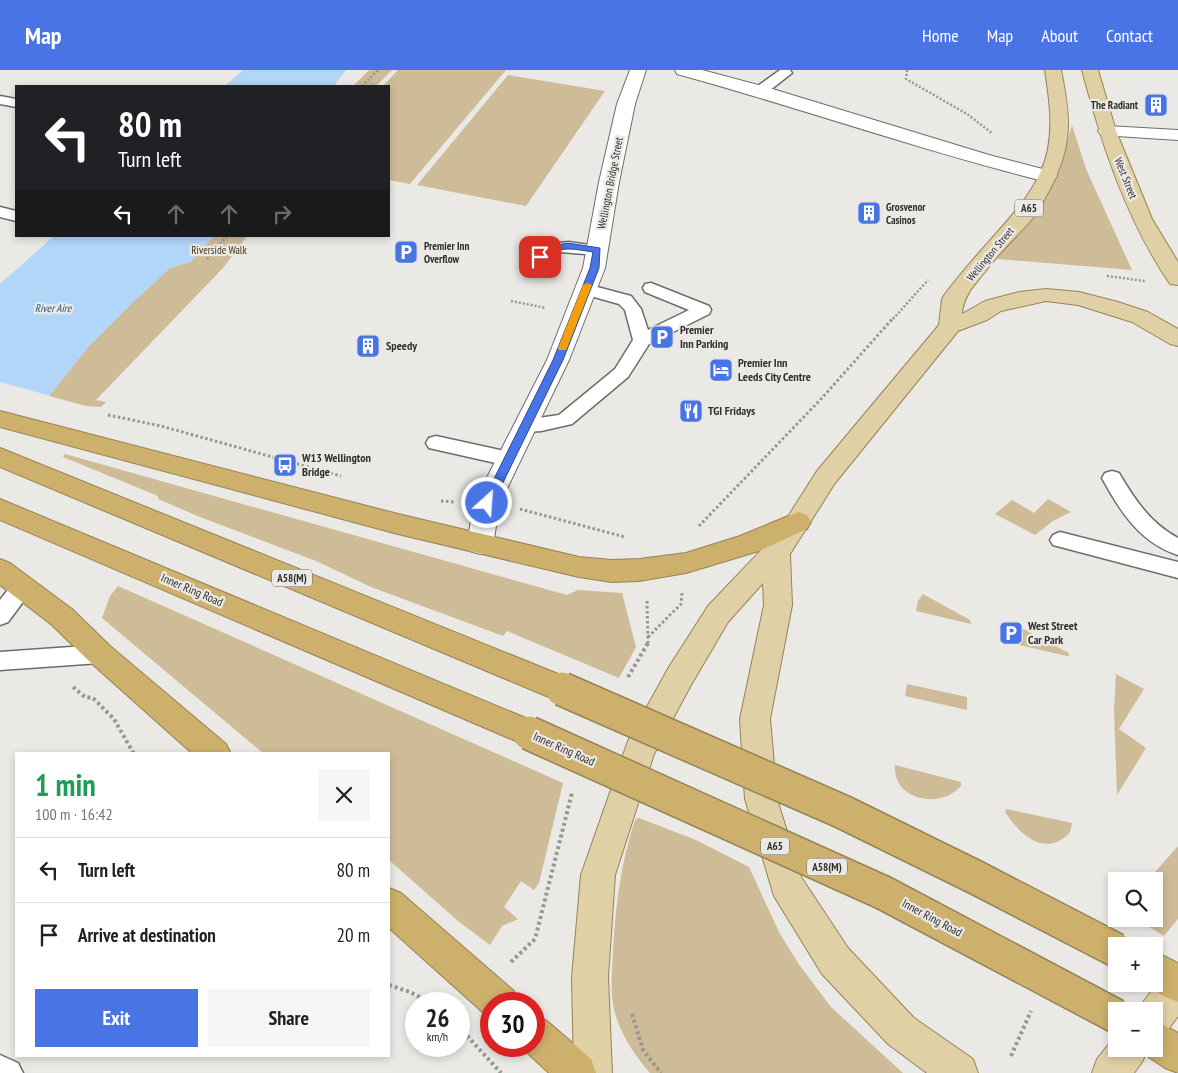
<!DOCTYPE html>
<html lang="en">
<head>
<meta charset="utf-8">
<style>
  body { margin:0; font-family:"PT Sans Narrow",sans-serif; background:#f6f6f6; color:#202124; height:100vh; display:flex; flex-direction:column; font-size:19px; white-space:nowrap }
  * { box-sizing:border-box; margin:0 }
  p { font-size:16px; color:#757577 }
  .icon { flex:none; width:28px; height:28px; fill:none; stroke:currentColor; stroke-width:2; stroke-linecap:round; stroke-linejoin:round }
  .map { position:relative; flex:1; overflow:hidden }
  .side { position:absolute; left:15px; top:682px; width:375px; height:305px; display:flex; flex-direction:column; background:#fff; border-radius:0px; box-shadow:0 2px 8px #0003 }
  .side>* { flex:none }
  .guide { position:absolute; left:15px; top:15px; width:375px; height:152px; border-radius:0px; box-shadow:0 2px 8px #0003; background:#202124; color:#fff; overflow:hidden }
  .controls { position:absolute; left:1108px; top:802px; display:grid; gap:10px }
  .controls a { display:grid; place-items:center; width:55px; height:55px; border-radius:0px; background:#fff; box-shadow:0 2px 8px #0003; font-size:25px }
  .speed { position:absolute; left:405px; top:922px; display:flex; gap:10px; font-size:25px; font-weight:700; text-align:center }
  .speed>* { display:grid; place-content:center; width:65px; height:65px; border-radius:50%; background:#fff; box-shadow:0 2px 8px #0003; line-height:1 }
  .speed small { font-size:12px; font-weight:400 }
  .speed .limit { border:8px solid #d22; background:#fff; color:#111 }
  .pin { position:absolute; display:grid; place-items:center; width:42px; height:42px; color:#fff; margin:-21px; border-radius:10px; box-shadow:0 2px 8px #0006 }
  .me { position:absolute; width:55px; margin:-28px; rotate:26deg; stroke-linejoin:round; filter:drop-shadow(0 0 4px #0008) }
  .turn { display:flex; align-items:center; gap:18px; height:105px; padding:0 20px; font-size:22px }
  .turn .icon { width:65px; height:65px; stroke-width:2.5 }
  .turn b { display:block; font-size:35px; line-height:42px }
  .lanes { display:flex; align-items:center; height:48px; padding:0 20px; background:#0003; justify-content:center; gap:25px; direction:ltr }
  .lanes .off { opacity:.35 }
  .round { display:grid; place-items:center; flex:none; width:52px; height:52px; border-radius:0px; background:#f6f6f6 }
  .overview { display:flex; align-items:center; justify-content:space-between; height:85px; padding:0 20px }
  h1 { font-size:30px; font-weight:600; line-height:38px; color:#1e9e55 }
  .primary-button { display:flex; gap:10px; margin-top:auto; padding:10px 20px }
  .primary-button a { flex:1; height:58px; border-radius:0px; background:#4874e6; color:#fff; font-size:20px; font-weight:600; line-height:58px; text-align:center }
  .primary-button a+a { background:#f6f6f6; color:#202124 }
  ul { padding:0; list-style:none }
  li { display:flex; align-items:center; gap:15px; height:65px; padding:0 20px; border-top:1px solid #e0e0e0 }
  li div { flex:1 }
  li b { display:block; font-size:19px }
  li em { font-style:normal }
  header { display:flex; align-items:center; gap:30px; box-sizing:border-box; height:70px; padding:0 25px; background:#4874e6; color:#fff }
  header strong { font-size:24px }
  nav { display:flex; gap:28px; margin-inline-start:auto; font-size:18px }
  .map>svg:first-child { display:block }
</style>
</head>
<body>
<header>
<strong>Map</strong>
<nav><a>Home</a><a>Map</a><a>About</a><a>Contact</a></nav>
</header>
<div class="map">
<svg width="1178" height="1003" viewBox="0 0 1178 1003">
  <rect width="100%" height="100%" fill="#ebe9e5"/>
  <!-- green -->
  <path fill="#cebb97" d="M369,0H392L376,16H353Z
    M398,0H506L410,114L389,110V16H383Z
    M508,5L605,21L526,136L417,115Z
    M1072,55L1086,99L1132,200L997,189L1057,107Z
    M214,166H247L223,198L96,330L106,332L101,337L86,336L49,326L88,277L132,233L170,198L190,192Z
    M65,384L567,525L578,520L622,523L636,577L619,608L507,561L503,566L371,517L316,491L200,447L158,429V426L63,387Z
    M1048,429L1071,442L1053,451L1035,465L995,444L1012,430L1034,443Z
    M118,516L563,713L539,813L534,820L521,811L504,837L518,849L502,856L490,875L458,851L389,790V684H264L102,548L110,526Z
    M923,524L970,550L971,554L916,541L918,531Z
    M1020,557L1067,582L1070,585L1067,586L1015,574Z
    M1116,604L1144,619L1119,659L1146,678L1117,725L1114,641Z
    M907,614L967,627V640L905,626Z
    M895,695L961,712V716C940,740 892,730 895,695Z
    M1006,739L1072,753C1071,763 1068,766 1059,771C1037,782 1016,759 1005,742Z
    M639,748L696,770L749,797L779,862L798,893L831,937L903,1003H650C634,985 620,963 614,940C610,920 612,902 613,882C615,838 621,792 635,750Z
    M1178,776V849L1164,866L1136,849H1154V811H1147Z"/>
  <!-- water -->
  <path fill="#b1d6f8" d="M243,0H346L334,16H225Z
    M54,166H214L190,192L170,198L132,233L88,277L49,326L0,371V214Z"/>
  <!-- pier -->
  <path fill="#ebe9e5" d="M0,312L51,326L0,373Z"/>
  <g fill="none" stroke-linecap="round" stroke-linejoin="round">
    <!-- lane casing -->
    <g stroke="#6e6d6a" stroke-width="3">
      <path id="lane" d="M780,0H790L792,3L765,24H755L753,21L755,18Z
        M0,26L16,29V37L0,34Z
        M0,137L16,141V151L0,147Z
        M569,172L603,177L605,180L603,183L597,185L560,182C548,188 540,202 526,198L524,195C534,180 551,173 569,172Z
        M651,213L709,236L711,240L709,244L649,274L628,307L572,354L541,361L525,362L518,361L516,356L518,351L559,345L615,299L633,270L625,240L619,234L580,223L578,219L580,215L586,214L631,226L641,239L648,260L689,240L645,222L643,218L645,214Z
        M436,366L509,382L516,384L519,389L516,394L509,396L429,378L426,373L429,368Z
        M1112,401L1119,403C1135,430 1150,453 1178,468V485C1140,473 1120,441 1102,408L1105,403Z
        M1060,462L1178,492V508L1053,475L1050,470L1053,465Z
        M23,509L31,511L34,517L8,552L0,555V530L15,511Z
        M100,575L108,577L111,584L108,591L100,593L0,600V582Z
        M0,985L18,993L23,1003H0Z"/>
    </g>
    <!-- street casing -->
    <g stroke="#6e6d6a" stroke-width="2">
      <path id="street" d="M630,0H646L635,34L619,112L605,198L569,290L500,433L493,474L490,481L480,484L470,481L467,474L474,433L547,290L583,198L599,112L617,34Z
        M675,0H702L766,17L989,85L1054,102L1057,106L1054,110L1047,112C922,81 801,38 677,4Z
        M1107,56L1178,60V70L1101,65L1098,61L1101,57Z"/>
    </g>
    <!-- primary casing -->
    <g stroke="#968356" stroke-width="2">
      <path id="primary" d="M1045,0H1061C1071,49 1073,75 1049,121C1044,129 1041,137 1036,144C1021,163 1002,179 988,198C976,214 964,223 962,244L985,231L1019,222L1046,219L1079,222L1118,232L1148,242L1178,259V276L1170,274L1132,252L1078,235L1046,231L1001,241L987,250L958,261L835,413L790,484L792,535L770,649L777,729L801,807L848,878L914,948L973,989L978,1003H927L888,974L822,904L774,826L745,729L740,649L764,535L763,513L728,552L691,615L654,684L615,805L608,907L612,1003H574L572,907L581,805L628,671L669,597L708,536L766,475L789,445L817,401L939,255L942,229L945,224C956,210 967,196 979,183C1005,152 1040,121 1048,79C1053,52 1049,27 1045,0Z
        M1082,0H1098L1116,61L1152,149L1178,192V215L1170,214C1126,149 1102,75 1082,0Z
        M1178,898V946L1167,961L1154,967V941H1138L1141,935L1165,903Z
        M1116,965V979H1148L1142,992L1134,1003H1092L1097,989Z"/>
    </g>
    <!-- highway casing -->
    <g stroke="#968356" stroke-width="2">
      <path id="highway" d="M0,341L398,444L579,487L612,490L639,489L686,483L740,466L798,442L807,445L811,452L807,459L759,481L686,503L639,511L612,512L579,507L398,464L0,357Z
        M0,378L573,610L577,619L573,628L562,632L551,628L0,397Z
        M0,429L540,654L544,663L540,672L529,676L518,672L0,450Z
        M0,489L10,493L72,539L110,576L226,674L231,684H193L90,592L52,555L0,515Z
        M389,818L401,823L514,921L519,934H491V948L488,947L389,858Z
        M1154,881L1178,893V932L1165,927L1144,914H1154Z
        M534,945L547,951L591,989L596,1003H549L521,977L534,976Z
        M1154,950L1178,963V1003L1165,998L1141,982L1139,979H1154Z"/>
    </g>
    <!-- path-far2 -->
    <path stroke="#989694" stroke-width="2.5" stroke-dasharray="2 2" stroke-linecap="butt" d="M907,0L906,9L967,44L993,64
      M362,16L378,0
      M207,189L227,166
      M1107,206L1145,211
      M511,231L546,238
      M893,249L928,210"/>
    <!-- path-far1 -->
    <path stroke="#989694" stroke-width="3" stroke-dasharray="2.5 2.5" stroke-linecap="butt" d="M108,345L161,356L341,406
      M441,431L455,432
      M520,439L625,467
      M699,456L822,328L894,247
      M647,531L648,575
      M648,567L681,534L682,523"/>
    <!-- path -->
    <path stroke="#989694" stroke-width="4" stroke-dasharray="3 3" stroke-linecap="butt" d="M628,607L648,573
      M73,617L85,627L93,628L114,649L134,684
      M511,892L535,869L572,723
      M389,915L410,922L433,934
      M632,944L643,980L661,1003
      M459,957L501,1003
      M1011,986L1031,941"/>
    <!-- lane -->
    <use href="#lane" fill="#fff" fill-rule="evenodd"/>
    <!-- street -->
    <use href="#street" fill="#fff" fill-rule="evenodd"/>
    <!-- primary -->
    <use href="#primary" fill="#e0d0a6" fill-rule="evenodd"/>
    <!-- highway -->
    <use href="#highway" fill="#ccb06b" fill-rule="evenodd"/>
    <!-- highway-bridge casing -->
    <g stroke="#968356" stroke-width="36" stroke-linecap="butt">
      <path id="highway-bridge" d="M562,619L843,742L977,808L1116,880
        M529,663L884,823L1116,946"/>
    </g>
    <!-- highway-bridge -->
    <use href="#highway-bridge" stroke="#ccb06b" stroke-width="33"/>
  </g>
  <!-- route -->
  <path fill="#4874e6" stroke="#2f4b96" d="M568,173L600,178L599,198L563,290L493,433L491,436H483L482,433L553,290L590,198L593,182C572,179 560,175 543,189L535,187L547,177Z"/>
  <!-- slow -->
  <path fill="#f59e0b" d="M587,213L592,215L567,278L566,280H559L558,278L583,215Z"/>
  <!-- icons -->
  <defs>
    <g id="building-square" transform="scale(1.25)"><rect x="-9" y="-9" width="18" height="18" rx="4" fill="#4874e6" stroke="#ebe9e5"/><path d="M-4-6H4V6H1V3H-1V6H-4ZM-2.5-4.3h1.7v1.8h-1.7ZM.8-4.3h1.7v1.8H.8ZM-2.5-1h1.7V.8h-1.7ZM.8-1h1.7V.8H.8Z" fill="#fff"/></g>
    <g id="parking-square" transform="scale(1.25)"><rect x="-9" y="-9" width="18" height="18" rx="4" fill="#4874e6" stroke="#ebe9e5"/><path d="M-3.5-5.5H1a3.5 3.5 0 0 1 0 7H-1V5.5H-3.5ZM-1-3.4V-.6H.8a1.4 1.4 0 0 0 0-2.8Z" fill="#fff"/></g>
    <g id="hotel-square" transform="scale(1.25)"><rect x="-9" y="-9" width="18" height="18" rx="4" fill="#4874e6" stroke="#ebe9e5"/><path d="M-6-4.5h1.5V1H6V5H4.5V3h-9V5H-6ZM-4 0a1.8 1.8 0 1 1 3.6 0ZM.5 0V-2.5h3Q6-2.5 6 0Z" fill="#fff"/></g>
    <g id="restaurant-square" transform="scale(1.25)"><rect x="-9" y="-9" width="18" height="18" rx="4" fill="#4874e6" stroke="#ebe9e5"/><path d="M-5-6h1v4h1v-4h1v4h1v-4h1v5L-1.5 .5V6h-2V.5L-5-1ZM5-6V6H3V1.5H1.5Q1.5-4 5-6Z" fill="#fff"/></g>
    <g id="bus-square" transform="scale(1.25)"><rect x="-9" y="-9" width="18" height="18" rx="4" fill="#4874e6" stroke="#ebe9e5"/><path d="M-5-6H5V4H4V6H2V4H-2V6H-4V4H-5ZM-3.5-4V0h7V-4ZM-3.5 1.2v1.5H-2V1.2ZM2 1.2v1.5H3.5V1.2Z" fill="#fff"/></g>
  </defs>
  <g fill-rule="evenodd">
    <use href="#building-square" x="1156" y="35"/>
    <use href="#building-square" x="869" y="143"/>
    <use href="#parking-square" x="406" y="182"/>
    <use href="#parking-square" x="662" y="267"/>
    <use href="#building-square" x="368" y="276"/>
    <use href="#hotel-square" x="721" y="300"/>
    <use href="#restaurant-square" x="691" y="341"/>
    <use href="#bus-square" x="285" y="395"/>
    <use href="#parking-square" x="1011" y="563"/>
  </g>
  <g text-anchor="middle" stroke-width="4.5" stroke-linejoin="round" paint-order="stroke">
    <!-- far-poi labels -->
    <g font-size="11" font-weight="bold" fill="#31302f" stroke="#ebe9e5" text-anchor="start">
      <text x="1138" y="39" text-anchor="end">The Radiant</text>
      <text x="886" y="141">Grosvenor<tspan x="886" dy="13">Casinos</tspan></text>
      <text x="424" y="180">Premier Inn<tspan x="424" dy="13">Overflow</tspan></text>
    </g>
    <!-- far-street labels -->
    <g font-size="11" fill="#31302f" stroke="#ebe9e5">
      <text transform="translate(1126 108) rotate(68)" y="4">West Street</text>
      <text transform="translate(610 113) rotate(-79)" y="4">Wellington Bridge Street</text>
      <text transform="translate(990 184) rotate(-50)" y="4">Wellington Street</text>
    </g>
    <!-- shield labels -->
    <g fill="#ebe9e5" stroke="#696866" stroke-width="1">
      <rect x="1015" y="129.5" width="28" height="17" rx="4"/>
      <rect x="272" y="499.5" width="40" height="17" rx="4"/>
      <rect x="761" y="767.5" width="28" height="17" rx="4"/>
      <rect x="807" y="788.5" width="40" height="17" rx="4"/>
    </g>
    <g font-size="11" font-weight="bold" fill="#31302f">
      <text x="1029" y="142">A65</text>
      <text x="292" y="512">A58(M)</text>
      <text x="775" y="780">A65</text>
      <text x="827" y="801">A58(M)</text>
    </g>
    <!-- far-park labels -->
    <g font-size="11" fill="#443412" stroke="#ebe9e5">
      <text x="219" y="184">Riverside Walk</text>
    </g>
    <!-- far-water labels -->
    <g font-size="11" font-style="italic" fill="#205883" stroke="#ebe9e5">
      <text x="53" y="242">River Aire</text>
    </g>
    <!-- poi labels -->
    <g font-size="12" font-weight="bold" fill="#31302f" stroke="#ebe9e5" text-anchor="start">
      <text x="680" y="264">Premier<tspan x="680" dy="14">Inn Parking</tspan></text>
      <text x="386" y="280">Speedy</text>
      <text x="738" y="297">Premier Inn<tspan x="738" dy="14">Leeds City Centre</tspan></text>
      <text x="708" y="345">TGI Fridays</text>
      <text x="302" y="392">W13 Wellington<tspan x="302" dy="14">Bridge</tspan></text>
      <text x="1028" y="560">West Street<tspan x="1028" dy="14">Car Park</tspan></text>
    </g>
    <!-- street labels -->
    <g font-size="12" fill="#31302f" stroke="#ebe9e5">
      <text transform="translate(192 520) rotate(23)" y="4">Inner Ring Road</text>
      <text transform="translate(564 679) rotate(24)" y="4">Inner Ring Road</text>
      <text transform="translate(932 848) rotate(28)" y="4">Inner Ring Road</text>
    </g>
  </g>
</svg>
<div class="controls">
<a><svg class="icon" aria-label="search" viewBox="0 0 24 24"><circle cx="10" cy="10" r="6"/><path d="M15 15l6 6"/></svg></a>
<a>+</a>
<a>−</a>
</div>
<div class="speed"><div>26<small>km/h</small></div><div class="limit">30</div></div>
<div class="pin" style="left:540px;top:187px;background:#d93025"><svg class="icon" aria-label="arrive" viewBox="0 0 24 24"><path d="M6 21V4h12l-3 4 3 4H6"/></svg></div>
<svg class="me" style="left:487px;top:433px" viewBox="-20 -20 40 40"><circle r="17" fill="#4874e6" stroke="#fff" stroke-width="3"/><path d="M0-11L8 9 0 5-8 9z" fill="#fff"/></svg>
<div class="guide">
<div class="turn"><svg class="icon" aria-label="left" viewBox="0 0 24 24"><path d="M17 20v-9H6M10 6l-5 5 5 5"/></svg><div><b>80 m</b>Turn left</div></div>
<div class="lanes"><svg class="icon" aria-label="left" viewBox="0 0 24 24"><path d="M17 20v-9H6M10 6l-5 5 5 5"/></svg><svg class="icon off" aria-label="ahead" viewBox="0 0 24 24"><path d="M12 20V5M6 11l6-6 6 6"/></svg><svg class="icon off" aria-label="ahead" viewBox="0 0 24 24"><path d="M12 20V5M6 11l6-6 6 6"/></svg><svg class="icon off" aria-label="right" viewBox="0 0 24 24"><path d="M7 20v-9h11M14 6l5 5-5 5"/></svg></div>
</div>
<section class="side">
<div class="overview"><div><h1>1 min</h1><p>100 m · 16:42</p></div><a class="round"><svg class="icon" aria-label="close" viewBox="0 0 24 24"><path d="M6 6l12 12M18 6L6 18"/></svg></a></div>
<ul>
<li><svg class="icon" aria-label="left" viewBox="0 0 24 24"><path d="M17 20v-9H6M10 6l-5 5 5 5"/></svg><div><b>Turn left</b></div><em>80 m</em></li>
<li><svg class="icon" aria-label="arrive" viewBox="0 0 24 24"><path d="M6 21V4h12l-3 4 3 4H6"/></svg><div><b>Arrive at destination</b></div><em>20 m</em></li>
</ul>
<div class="primary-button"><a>Exit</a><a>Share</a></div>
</section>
</div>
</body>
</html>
